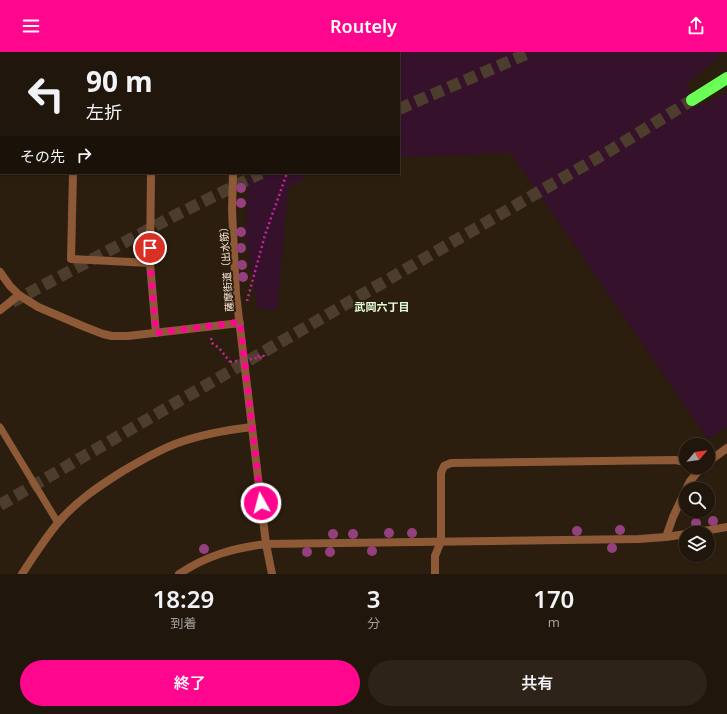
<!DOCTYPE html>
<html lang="ja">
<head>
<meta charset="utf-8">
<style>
  body { margin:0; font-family:"Noto Sans","Noto Sans JP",sans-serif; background:#2d2319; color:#f1f3f6; height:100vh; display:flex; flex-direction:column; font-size:15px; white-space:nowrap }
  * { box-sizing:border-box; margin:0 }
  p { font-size:13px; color:#a29f9d }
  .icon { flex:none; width:22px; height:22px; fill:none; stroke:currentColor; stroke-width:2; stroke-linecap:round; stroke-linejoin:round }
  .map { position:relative; height:522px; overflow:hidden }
  .drawer { display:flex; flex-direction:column; background:#21160b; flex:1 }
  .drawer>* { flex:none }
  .banner { position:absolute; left:0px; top:0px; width:400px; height:122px; box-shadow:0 1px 3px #0004,0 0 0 1px #3e352c; background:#21160b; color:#f1f3f6; overflow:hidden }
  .needle { width:26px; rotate:62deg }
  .tools { position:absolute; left:679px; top:386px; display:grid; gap:8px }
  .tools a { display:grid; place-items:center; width:36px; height:36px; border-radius:50%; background:#21160b; box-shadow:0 1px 3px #0004,0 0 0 1px #3e352c; font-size:20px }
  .pin { position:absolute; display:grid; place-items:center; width:34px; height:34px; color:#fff; margin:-17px; border:2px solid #fff; border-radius:50%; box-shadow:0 1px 4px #0007 }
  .me { position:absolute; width:44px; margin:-22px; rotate:353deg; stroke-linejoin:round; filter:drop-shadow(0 0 3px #0008) }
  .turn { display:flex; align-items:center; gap:14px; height:84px; padding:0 20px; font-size:18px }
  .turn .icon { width:52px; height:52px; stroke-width:2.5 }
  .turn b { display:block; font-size:28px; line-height:34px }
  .then { display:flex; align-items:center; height:38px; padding:0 20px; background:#0003; gap:8px; font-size:15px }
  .eta { display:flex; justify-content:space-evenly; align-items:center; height:68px; text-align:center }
  .eta b { font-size:24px; font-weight:600; line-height:28px }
  .primary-button { display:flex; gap:8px; margin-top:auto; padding:8px 20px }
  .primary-button a { flex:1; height:46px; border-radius:24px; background:#ff068e; color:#fff; font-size:16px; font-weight:600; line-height:46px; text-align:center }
  .primary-button a+a { background:#2d2319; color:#f1f3f6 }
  header { display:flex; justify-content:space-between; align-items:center; height:52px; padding:0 20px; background:#ff068e; color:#fff; font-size:18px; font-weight:600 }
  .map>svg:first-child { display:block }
</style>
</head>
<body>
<header><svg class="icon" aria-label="menu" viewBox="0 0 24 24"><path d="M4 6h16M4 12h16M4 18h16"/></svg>Routely<svg class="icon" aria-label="share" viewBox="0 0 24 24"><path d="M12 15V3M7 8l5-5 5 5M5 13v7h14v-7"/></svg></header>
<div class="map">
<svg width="727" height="522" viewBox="0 0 727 522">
  <rect width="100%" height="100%" fill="#2c1e0f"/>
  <!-- green -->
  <path fill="#36112b" d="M257,0H724L686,33L700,55L727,40V375L708,387L511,101L399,105V1H257Z
    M249,121H306L303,127L288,136L277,257H258L245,180Z"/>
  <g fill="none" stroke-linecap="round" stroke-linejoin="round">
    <!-- motorway-tunnel -->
    <path stroke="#4c3d2d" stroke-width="12" stroke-dasharray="12 6" stroke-linecap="butt" d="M399,57L531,0
      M12,250L174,164L261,121
      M0,453L611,98L692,48"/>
    <!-- path -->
    <path stroke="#c62797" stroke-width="2.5" stroke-dasharray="2 3" stroke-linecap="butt" d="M339,1L340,0
      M247,249L265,183L287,121
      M211,286L212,291L219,296L230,310"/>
    <!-- service -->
    <path stroke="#8e5937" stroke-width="7" d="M0,375L58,471"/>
    <!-- minor -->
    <path stroke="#8e5937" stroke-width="8" d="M77,1L78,0
      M155,1V0
      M73,121L71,207L150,211
      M151,121L150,211L156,281
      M0,258L19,243
      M708,410L727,396
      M666,485L673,465L690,429L702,415
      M22,522C33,505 44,488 57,472C75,450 99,434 123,419C140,409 157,399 175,392C199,383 226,378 252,375
      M435,522V504L441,489V421L444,414L451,411L676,408L686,411"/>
    <!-- tertiary -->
    <path stroke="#8e5937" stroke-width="8" d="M7,1L8,0
      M239,1V0
      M0,12L1,11
      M233,121L232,158L236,242L266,492L272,522
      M0,220L10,234L19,243L38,255L85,275L103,282L112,284H128L240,271
      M693,481L727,475
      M179,522C206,504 233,496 266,492L639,487L666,485L686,482"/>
    <!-- motorway -->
    <path stroke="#6aff55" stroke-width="12" d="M692,48L727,26"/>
    <!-- path-bridge -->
    <path stroke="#c62797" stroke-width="2.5" stroke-dasharray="2 3" stroke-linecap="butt" d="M230,310L264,305V304H254"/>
  </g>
  <!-- trees -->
  <g fill="#94407f">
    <circle cx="241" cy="136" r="5"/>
    <circle cx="241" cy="151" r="5"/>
    <circle cx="241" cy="180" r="5"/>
    <circle cx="241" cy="196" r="5"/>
    <circle cx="242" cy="213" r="5"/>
    <circle cx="243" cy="225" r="5"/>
    <circle cx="713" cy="469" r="5"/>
    <circle cx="696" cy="471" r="5"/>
    <circle cx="620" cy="478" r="5"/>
    <circle cx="577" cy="479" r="5"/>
    <circle cx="389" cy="481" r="5"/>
    <circle cx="412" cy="481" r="5"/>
    <circle cx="333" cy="482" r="5"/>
    <circle cx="353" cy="482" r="5"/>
    <circle cx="612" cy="496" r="5"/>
    <circle cx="204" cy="497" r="5"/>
    <circle cx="372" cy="499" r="5"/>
    <circle cx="307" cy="500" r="5"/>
    <circle cx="330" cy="500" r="5"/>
  </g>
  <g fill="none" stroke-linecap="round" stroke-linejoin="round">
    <!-- route -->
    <path stroke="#ff068e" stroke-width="7" stroke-dasharray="0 12.6" d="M150,196V211L156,281L240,270L261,451"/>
  </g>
  <g text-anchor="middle" stroke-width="4" stroke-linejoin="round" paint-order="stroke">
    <!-- street labels -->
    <g font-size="10" fill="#ffebda" stroke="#2c1e0f">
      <text transform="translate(226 215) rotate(-94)" y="4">薩摩街道（出水筋）</text>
    </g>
    <!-- neighbourhood labels -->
    <g font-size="11" font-weight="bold" fill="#e6ffdc" stroke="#2c1e0f">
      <text x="382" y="259">武岡六丁目</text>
    </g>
  </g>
</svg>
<div class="tools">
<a><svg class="needle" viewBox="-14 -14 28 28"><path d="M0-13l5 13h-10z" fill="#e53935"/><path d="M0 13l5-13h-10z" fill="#a29f9d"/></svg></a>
<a><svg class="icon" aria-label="search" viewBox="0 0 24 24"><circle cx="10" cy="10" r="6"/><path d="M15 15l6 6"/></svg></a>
<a><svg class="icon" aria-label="layers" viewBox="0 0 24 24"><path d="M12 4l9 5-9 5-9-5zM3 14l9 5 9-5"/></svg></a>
</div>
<div class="pin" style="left:150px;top:196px;background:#d93025"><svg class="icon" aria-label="arrive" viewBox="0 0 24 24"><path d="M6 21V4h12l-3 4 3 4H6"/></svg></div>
<svg class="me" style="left:261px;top:451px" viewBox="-20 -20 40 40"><circle r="17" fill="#ff068e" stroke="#fff" stroke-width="3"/><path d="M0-11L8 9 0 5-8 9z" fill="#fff"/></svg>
<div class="banner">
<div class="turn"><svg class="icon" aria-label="left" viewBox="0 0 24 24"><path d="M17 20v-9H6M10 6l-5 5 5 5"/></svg><div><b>90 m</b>左折</div></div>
<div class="then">その先<svg class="icon" aria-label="right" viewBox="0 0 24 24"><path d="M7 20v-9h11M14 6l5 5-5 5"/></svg></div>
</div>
</div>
<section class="drawer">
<div class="eta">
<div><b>18:29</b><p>到着</p></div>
<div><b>3</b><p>分</p></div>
<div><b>170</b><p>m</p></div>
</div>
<div class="primary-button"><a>終了</a><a>共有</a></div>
</section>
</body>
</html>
